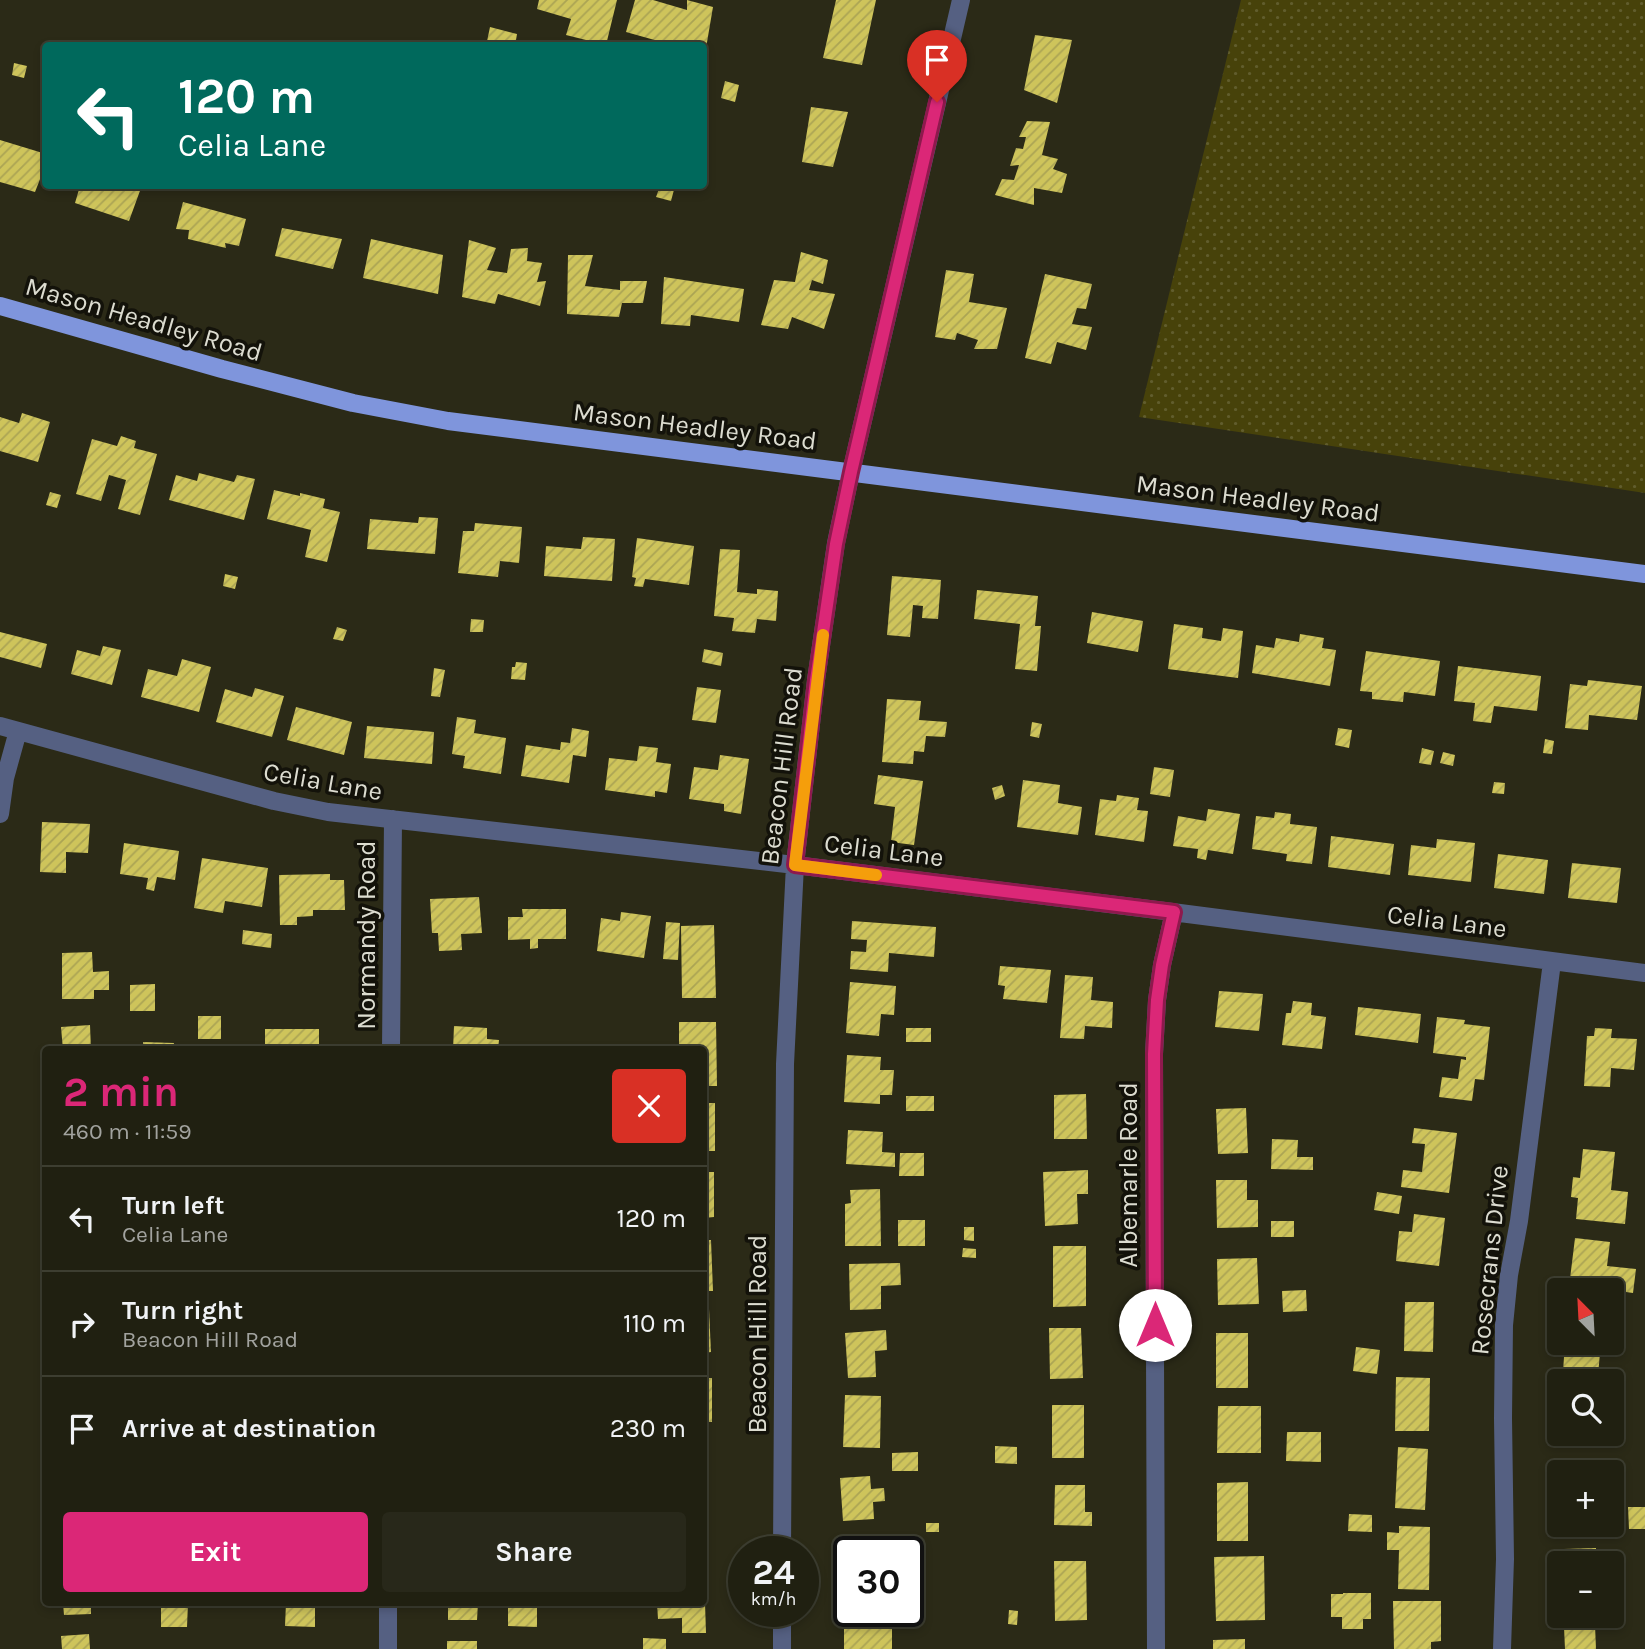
<!DOCTYPE html>
<html lang="en">
<head>
<meta charset="utf-8">
<style>
  body { margin:0; font-family:Karla,sans-serif; background:#28281a; color:#f1f3f6; height:100vh; display:flex; flex-direction:column; font-size:26px; white-space:nowrap }
  * { box-sizing:border-box; margin:0 }
  p { font-size:23px; color:#a2a39f }
  .icon { flex:none; width:38px; height:38px; fill:none; stroke:currentColor; stroke-width:2; stroke-linecap:round; stroke-linejoin:round }
  .map { position:relative; flex:1; overflow:hidden }
  .drawer { position:absolute; left:42px; top:1046px; width:665px; height:560px; display:flex; flex-direction:column; background:#202011; border-radius:7px; box-shadow:0 4px 10px #0003,0 0 0 2px #3d3e31 }
  .drawer>* { flex:none }
  .guide { position:absolute; left:42px; top:42px; width:665px; height:147px; border-radius:7px; box-shadow:0 4px 10px #0003,0 0 0 2px #3d3e31; background:#00695c; color:#fff; overflow:hidden }
  .needle { width:46px; rotate:336deg }
  .controls { position:absolute; left:1547px; top:1278px; display:grid; gap:14px }
  .controls a { display:grid; place-items:center; width:77px; height:77px; border-radius:7px; background:#202011; box-shadow:0 4px 10px #0003,0 0 0 2px #3d3e31; font-size:35px }
  .speed { position:absolute; left:728px; top:1536px; display:flex; gap:14px; font-size:35px; font-weight:700; text-align:center }
  .speed>* { display:grid; place-content:center; width:91px; height:91px; border-radius:50%; background:#202011; box-shadow:0 4px 10px #0003,0 0 0 2px #3d3e31; line-height:1 }
  .speed small { font-size:18px; font-weight:400 }
  .speed .limit { border:4px solid #111; border-radius:10px; background:#fff; color:#111 }
  .pin { position:absolute; display:grid; place-items:center; width:60px; height:60px; color:#fff; margin:-72px -30px; border-radius:50% 50% 50% 0; rotate:-45deg; box-shadow:0 0 7px #0007 }
  .pin .icon { rotate:45deg }
  .me { position:absolute; width:77px; margin:-38px; rotate:0deg; stroke-linejoin:round; filter:drop-shadow(0 0 5px #0008) }
  .turn { display:flex; align-items:center; gap:24px; height:147px; padding:0 21px; font-size:32px }
  .turn .icon { width:91px; height:91px; stroke-width:2.5 }
  .turn b { display:block; font-size:49px; line-height:60px }
  .round { display:grid; place-items:center; flex:none; width:74px; height:74px; border-radius:7px; background:#28281a }
  .overview { display:flex; align-items:center; justify-content:space-between; height:119px; padding:0 21px }
  h1 { font-size:42px; font-weight:700; line-height:52px; color:#db2777 }
  .primary-button { display:flex; gap:14px; margin-top:auto; padding:14px 21px }
  .primary-button a { flex:1; height:80px; border-radius:7px; background:#db2777; color:#fff; font-size:28px; font-weight:700; line-height:80px; text-align:center }
  .primary-button a+a { background:#28281a; color:#f1f3f6 }
  ul { padding:0; list-style:none }
  li { display:flex; align-items:center; gap:21px; height:105px; padding:0 21px; border-top:2px solid #3d3e31 }
  li div { flex:1 }
  li b { display:block; font-size:26px }
  li em { font-style:normal }
  .map>svg:first-child { display:block }
</style>
</head>
<body>
<div class="map">
<svg width="1645" height="1649" viewBox="0 0 1645 1649">
  <defs>
    <pattern id="grass-dots" width="8" height="8" patternUnits="userSpaceOnUse" patternTransform="scale(1.75)"><rect width="8" height="8" fill="#47420a"/><path d="M2 2h.1M6 6h.1" fill="none" stroke="#615d2d" stroke-width="1.8" stroke-linecap="round"/></pattern>
    <pattern id="building-hatch" width="6" height="6" patternUnits="userSpaceOnUse" patternTransform="scale(1.75)"><rect width="6" height="6" fill="#cec45b"/><path d="M-1 1l2-2M0 6l6-6M5 7l2-2" fill="none" stroke="#aba454"/></pattern>
  </defs>
  <rect width="100%" height="100%" fill="#2b2a17"/>
  <!-- grass -->
  <path fill="url(#grass-dots)" d="M1241,0H1645V493L1139,417Z"/>
  <!-- building -->
  <path fill="url(#building-hatch)" d="M539,0H617L606,45L566,35L571,19L537,9Z
    M635,0H653L687,10V0L713,7L705,54H704V46H676L626,32Z
    M836,0H876L862,65L823,58Z
    M490,27L517,34L515,46H486Z
    M1035,35L1072,40L1057,103L1024,90Z
    M14,63L27,66L24,78L12,75Z
    M725,81L739,85L735,102L721,98Z
    M811,107L848,112L833,167L802,162Z
    M1027,121L1050,122L1042,155L1058,159L1053,169L1067,174L1062,193L1034,188V205L995,195L1002,179L1014,180L1019,165L1010,166L1016,148L1023,149L1026,137H1019Z
    M0,140L46,154V164L35,192L0,182Z
    M80,186H132L141,188L129,221L75,203Z
    M660,186H675L671,201L656,197Z
    M183,202L246,219L239,246L225,243L226,248L188,239L189,230L176,229Z
    M282,228L342,239L333,269L275,256Z
    M371,239L443,255L438,294L363,278Z
    M469,240L496,248L487,270L507,273L511,249L528,248L527,261L542,263L537,282L546,281L540,306L498,294L495,304L462,297Z
    M801,252L828,260L823,284L812,280L809,290L835,294L824,329L792,317L788,329L761,325L774,280L795,282Z
    M568,255H593L585,286L620,290V281H647L643,303H622L619,317L567,314Z
    M946,270L974,274L969,302L1007,308L997,349H974L978,340L957,333L955,340L935,337Z
    M1045,274L1092,284L1086,309L1077,308L1072,324L1092,327L1086,350L1057,342L1051,364L1025,358Z
    M664,277L744,289L739,322L691,315L690,326L661,324Z
    M22,413L50,422L38,462L0,451V417L19,423Z
    M121,436L136,441L134,448L157,454L140,515L118,509L126,480L109,475L101,501L76,494L92,439L117,446Z
    M199,473L234,482L237,475L255,479L244,520L169,500L176,475L197,481Z
    M274,490L300,496V493L325,499L323,508L340,512L327,562L305,557L311,530L267,519Z
    M50,492L61,495L57,508L46,505Z
    M419,517L438,518L435,554L367,549L370,519L418,523Z
    M475,523L522,527L519,563L500,561L498,577L458,573L463,531H474Z
    M583,537L615,539L612,581L544,576L546,546L581,549Z
    M637,538L694,546L689,585L645,579L643,587L634,586L636,578L632,577Z
    M720,549L740,550L737,592L757,594V589L778,591L776,621L757,619L755,633L732,631L734,618L714,616Z
    M225,574L238,577L235,589L223,586Z
    M892,576L941,580L938,619L922,618L923,606L913,605L910,637L887,635Z
    M977,590L1038,596L1035,626H1041L1037,671L1015,669L1020,624L974,619Z
    M1092,612L1143,621L1138,652L1087,643Z
    M471,619L484,620L483,632H470Z
    M1174,624L1203,628L1202,638L1221,641L1223,628L1243,631L1238,678L1168,669Z
    M337,627L347,630L343,641L333,639Z
    M0,632L47,644L41,668L0,657Z
    M1300,634L1324,638L1322,648L1336,650L1330,686L1252,673L1256,645L1274,648L1276,638L1299,642Z
    M103,646L121,650L112,685L71,674L77,650L100,656Z
    M704,649L723,653L721,666L702,662Z
    M1366,651L1440,661L1435,696L1404,692L1403,702L1372,699V692L1360,691Z
    M182,659L211,667L199,712L141,697L148,669L177,676Z
    M516,662L527,663L525,680L511,679L512,667H515Z
    M1458,666L1541,676L1537,711L1494,706L1491,723L1473,721L1475,703L1454,701Z
    M434,668L445,670L440,697L431,696Z
    M1588,680L1642,686L1637,720L1589,715L1588,730L1565,728L1570,684L1587,686Z
    M697,687L721,690L716,723L692,720Z
    M255,688L284,696L272,737L216,722L225,689L252,697Z
    M887,699L921,701L919,720L947,722L945,737L926,736L924,752L914,751L913,764L882,762Z
    M296,707L352,722L344,755L287,740Z
    M457,717L476,720L474,733L506,738L501,774L463,768L465,756L452,754Z
    M1032,722L1042,724L1039,738L1030,736Z
    M367,726L434,732L432,764L364,758Z
    M572,728L589,731L586,757L573,755L569,783L521,776L526,745L560,750L561,742L570,743Z
    M1338,728L1352,730L1349,748L1335,745Z
    M1545,739L1554,741L1552,754L1543,753Z
    M639,746L658,748L656,762L671,764L667,793L655,791V797L605,790L609,758L637,761Z
    M1422,748L1434,751L1431,765L1419,763Z
    M1443,752L1455,755L1453,766L1440,763Z
    M720,755L749,759L741,814L724,811V804L689,799L694,767L718,770Z
    M1154,767L1174,770L1170,797L1150,794Z
    M878,775L923,781L914,845L891,842L895,807L874,804Z
    M1023,780L1060,785L1058,803L1082,807L1078,835L1017,827Z
    M1494,782L1505,783L1504,794L1492,793Z
    M1002,785L1005,796L995,800L992,788Z
    M1117,795L1139,798L1137,810L1148,811L1144,842L1095,835L1100,799L1116,801Z
    M1208,809L1240,814L1233,854L1208,850L1206,860L1197,858L1198,849L1173,846L1178,816L1206,821Z
    M1275,812L1291,814L1290,824L1317,827L1312,864L1286,861L1287,854L1252,849L1256,816L1274,818Z
    M42,822L90,824L88,853L66,852V873L40,872Z
    M1331,836L1394,844L1390,875L1328,867Z
    M1437,839L1475,843L1471,882L1408,875L1411,845L1436,848Z
    M124,843L179,851L175,880L157,877L154,891L146,889L148,878L120,874Z
    M1498,854L1548,860L1544,894L1494,888Z
    M202,858L268,868L262,907L225,901L223,913L194,908Z
    M1572,863L1621,868L1617,903L1568,898Z
    M330,874V880H344L345,910H313V916L297,917V925H280L279,875Z
    M479,897L482,933L461,934L462,950L439,951L438,933H432L430,899Z
    M522,909H566V939H538V948L530,949V939L508,940V917H523Z
    M621,912L651,916L644,958L597,951L601,918L620,921Z
    M852,921L936,927L934,957L889,953L888,972L850,969L851,951L866,952L867,940L851,939Z
    M666,922L680,923L678,960L663,959Z
    M714,925L716,998H682L681,926Z
    M243,930L272,934L271,948L242,944Z
    M92,952L93,972L109,971V990H94V999H62V953Z
    M1000,966L1051,970L1047,1003L1003,999L1005,986L998,985Z
    M1065,975L1093,977L1091,1000L1113,1002L1112,1028L1085,1026L1084,1039L1060,1038Z
    M850,982L896,986L894,1015L881,1014L879,1036L846,1033Z
    M155,984V1011H130V985Z
    M1219,991L1263,994L1259,1031L1215,1027Z
    M1293,1001L1312,1003L1311,1015L1326,1017L1322,1049L1282,1045L1286,1013H1291Z
    M1358,1007L1421,1014L1418,1043L1355,1035Z
    M198,1016H221V1039H198Z
    M1437,1017L1465,1020L1464,1024L1490,1027L1484,1080L1475,1079L1472,1101L1439,1097L1442,1077L1458,1079L1461,1059L1466,1060V1057L1433,1053Z
    M679,1022H716L717,1086H704V1050H679Z
    M90,1025L91,1050H63L61,1027Z
    M454,1026L487,1028V1039L499,1040L498,1050H453Z
    M906,1028H931V1042H906Z
    M1595,1028L1612,1029L1611,1038L1637,1039L1634,1070L1611,1068L1610,1087L1584,1086L1587,1036H1594Z
    M265,1029H319V1050H265Z
    M143,1042L174,1043V1050H143Z
    M847,1055L881,1057L880,1070H894L892,1095H880V1104L844,1102Z
    M1086,1094L1087,1139H1054V1095Z
    M906,1096H934V1111H906Z
    M704,1103H715V1151H704Z
    M1246,1108L1248,1153L1218,1154L1216,1109Z
    M1414,1128L1457,1133L1449,1193L1401,1187L1403,1170L1422,1172L1425,1144L1412,1143Z
    M848,1130L883,1132L882,1152L895,1153V1167L846,1164Z
    M1272,1139L1298,1140L1297,1157H1313V1170L1271,1169Z
    M1583,1149L1615,1152L1611,1190L1628,1192L1625,1224L1576,1219L1578,1198L1571,1197L1573,1177L1580,1178Z
    M900,1153H924V1176H899Z
    M1088,1170V1194H1077L1078,1224L1045,1226L1043,1172Z
    M704,1172H714V1217L704,1218Z
    M1216,1180H1247V1200H1258V1227L1217,1228Z
    M880,1189L881,1246H845V1204L851,1203L850,1190Z
    M1377,1192L1402,1196L1399,1214L1374,1210Z
    M1414,1214L1445,1218L1439,1266L1396,1261L1399,1231L1412,1232Z
    M898,1220H925V1246H898Z
    M1271,1221H1294V1237H1271Z
    M964,1227H974V1241L964,1240Z
    M1575,1238L1610,1242L1607,1266L1636,1269L1633,1293L1612,1290H1579V1288L1569,1287Z
    M704,1240H711L713,1291H704Z
    M1053,1246H1086V1306L1053,1307Z
    M963,1248L976,1249V1258L962,1257Z
    M1257,1258L1259,1304L1218,1305L1217,1259Z
    M900,1263L901,1285L881,1286V1309L850,1310L849,1264Z
    M1306,1290L1307,1311L1283,1312L1282,1291Z
    M1405,1302H1434L1433,1352L1404,1351Z
    M704,1309H709L711,1352L704,1353Z
    M1049,1328H1081L1083,1378L1050,1379Z
    M886,1330L887,1350L875,1351L876,1377L848,1378L845,1333Z
    M1216,1333H1248V1388H1216Z
    M1565,1342H1601L1598,1375L1563,1372Z
    M1356,1347L1380,1350L1377,1374L1353,1371Z
    M1396,1377L1430,1378L1429,1431H1395Z
    M704,1378H712V1422H704Z
    M845,1395L881,1396L880,1448L843,1447Z
    M1052,1405H1084V1458H1052Z
    M1218,1406H1261V1453H1217Z
    M1287,1432H1321V1462L1286,1461Z
    M1564,1433H1598V1447H1564Z
    M995,1446L1017,1447V1464L995,1463Z
    M1398,1447L1428,1449L1425,1510L1395,1508Z
    M918,1452V1471H892V1453Z
    M870,1476L871,1489L884,1488L885,1501L873,1502L874,1519L843,1521L840,1478Z
    M1248,1482V1541H1217V1483Z
    M1055,1485H1085V1512H1092V1526L1054,1525Z
    M1628,1507H1645V1529H1629Z
    M1349,1514L1372,1515V1532L1348,1531Z
    M926,1523H939V1532H926Z
    M1399,1526L1430,1527L1429,1590L1398,1589L1399,1550H1387V1532L1399,1533Z
    M894,1538L895,1552H849V1588H842L841,1540Z
    M1596,1548V1563H1565L1564,1549Z
    M1264,1556L1265,1620L1216,1621L1214,1557Z
    M1054,1561H1086L1087,1620L1055,1621Z
    M1343,1593H1371V1619H1363V1629H1342V1617H1331V1594H1343Z
    M1393,1601H1441V1641L1431,1642V1649H1394Z
    M63,1603H91V1614L64,1615Z
    M161,1603H188L187,1627H161Z
    M286,1603H315V1627L285,1626Z
    M448,1603H478L477,1620H448Z
    M657,1603H705L706,1633H682V1618L658,1619Z
    M508,1606H537V1627L508,1626Z
    M1009,1610L1018,1611L1017,1625L1008,1624Z
    M844,1612H892V1649H844Z
    M1595,1625L1596,1649H1565L1564,1627Z
    M89,1634L90,1649H62L61,1636Z
    M643,1638L666,1639V1649H643Z
    M1245,1639V1649H1213V1640Z
    M447,1641H477V1649H447Z"/>
  <g fill="none" stroke-linecap="round" stroke-linejoin="round">
    <!-- minor -->
    <path stroke="#556082" stroke-width="18" d="M0,726L274,801L328,812L795,865L1149,909L1645,973
      M0,814L5,778L18,731
      M391,1050L393,819
      M782,1552L785,1064L795,865L816,680L836,543L851,472L961,0
      M388,1649V1603
      M782,1649V1612
      M1156,1649L1154,1054L1157,1000L1162,965L1174,912
      M1502,1649L1505,1559L1503,1418L1504,1325L1509,1275L1519,1221L1552,962"/>
    <!-- major -->
    <path stroke="#7f95dc" stroke-width="18" d="M0,306L222,369L353,403L448,421L1645,574"/>
  </g>
  <g fill="none" stroke-linecap="round" stroke-linejoin="round">
    <!-- route casing -->
    <g stroke="#8e194d" stroke-width="18">
      <path id="route" d="M937,102L851,472L836,544L816,680L795,865L1174,912L1162,965L1157,1000L1154,1054L1155,1325"/>
    </g>
    <!-- route -->
    <use href="#route" stroke="#db2777" stroke-width="12"/>
    <!-- slow -->
    <path stroke="#f59e0b" stroke-width="12" d="M823,635L795,865L876,875"/>
  </g>
  <g text-anchor="middle" stroke-width="7" stroke-linejoin="round" paint-order="stroke">
    <!-- street labels -->
    <g font-size="26" fill="#dcdcd0" stroke="#13120a">
      <text transform="translate(144 319) rotate(16)" y="9">Mason Headley Road</text>
      <text transform="translate(695 426) rotate(7)" y="9">Mason Headley Road</text>
      <text transform="translate(1258 498) rotate(7)" y="9">Mason Headley Road</text>
      <text transform="translate(781 766) rotate(-83)" y="9">Beacon Hill Road</text>
      <text transform="translate(323 781) rotate(10)" y="9">Celia Lane</text>
      <text transform="translate(884 850) rotate(7)" y="9">Celia Lane</text>
      <text transform="translate(1447 921) rotate(7)" y="9">Celia Lane</text>
      <text transform="translate(366 935) rotate(-90)" y="9">Normandy Road</text>
      <text transform="translate(1128 1175) rotate(-90)" y="9">Albemarle Road</text>
      <text transform="translate(1489 1260) rotate(-84)" y="9">Rosecrans Drive</text>
      <text transform="translate(757 1334) rotate(-90)" y="9">Beacon Hill Road</text>
    </g>
  </g>
</svg>
<div class="controls">
<a><svg class="needle" viewBox="-14 -14 28 28"><path d="M0-13l5 13h-10z" fill="#e53935"/><path d="M0 13l5-13h-10z" fill="#a2a39f"/></svg></a>
<a><svg class="icon" aria-label="search" viewBox="0 0 24 24"><circle cx="10" cy="10" r="6"/><path d="M15 15l6 6"/></svg></a>
<a>+</a>
<a>−</a>
</div>
<div class="speed"><div>24<small>km/h</small></div><div class="limit">30</div></div>
<div class="pin" style="left:937px;top:102px;background:#d93025"><svg class="icon" aria-label="arrive" viewBox="0 0 24 24"><path d="M6 21V4h12l-3 4 3 4H6"/></svg></div>
<svg class="me" style="left:1155px;top:1325px" viewBox="-20 -20 40 40"><circle r="19" fill="#fff"/><path d="M0-13L10 11 0 6-10 11z" fill="#db2777"/></svg>
<div class="guide">
<div class="turn"><svg class="icon" aria-label="left" viewBox="0 0 24 24"><path d="M17 20v-9H6M10 6l-5 5 5 5"/></svg><div><b>120 m</b>Celia Lane</div></div>
</div>
<section class="drawer">
<div class="overview"><div><h1>2 min</h1><p>460 m · 11:59</p></div><a class="round" style="background:#d93025;color:#fff"><svg class="icon" aria-label="close" viewBox="0 0 24 24"><path d="M6 6l12 12M18 6L6 18"/></svg></a></div>
<ul>
<li><svg class="icon" aria-label="left" viewBox="0 0 24 24"><path d="M17 20v-9H6M10 6l-5 5 5 5"/></svg><div><b>Turn left</b><p>Celia Lane</p></div><em>120 m</em></li>
<li><svg class="icon" aria-label="right" viewBox="0 0 24 24"><path d="M7 20v-9h11M14 6l5 5-5 5"/></svg><div><b>Turn right</b><p>Beacon Hill Road</p></div><em>110 m</em></li>
<li><svg class="icon" aria-label="arrive" viewBox="0 0 24 24"><path d="M6 21V4h12l-3 4 3 4H6"/></svg><div><b>Arrive at destination</b></div><em>230 m</em></li>
</ul>
<div class="primary-button"><a>Exit</a><a>Share</a></div>
</section>
</div>
</body>
</html>
